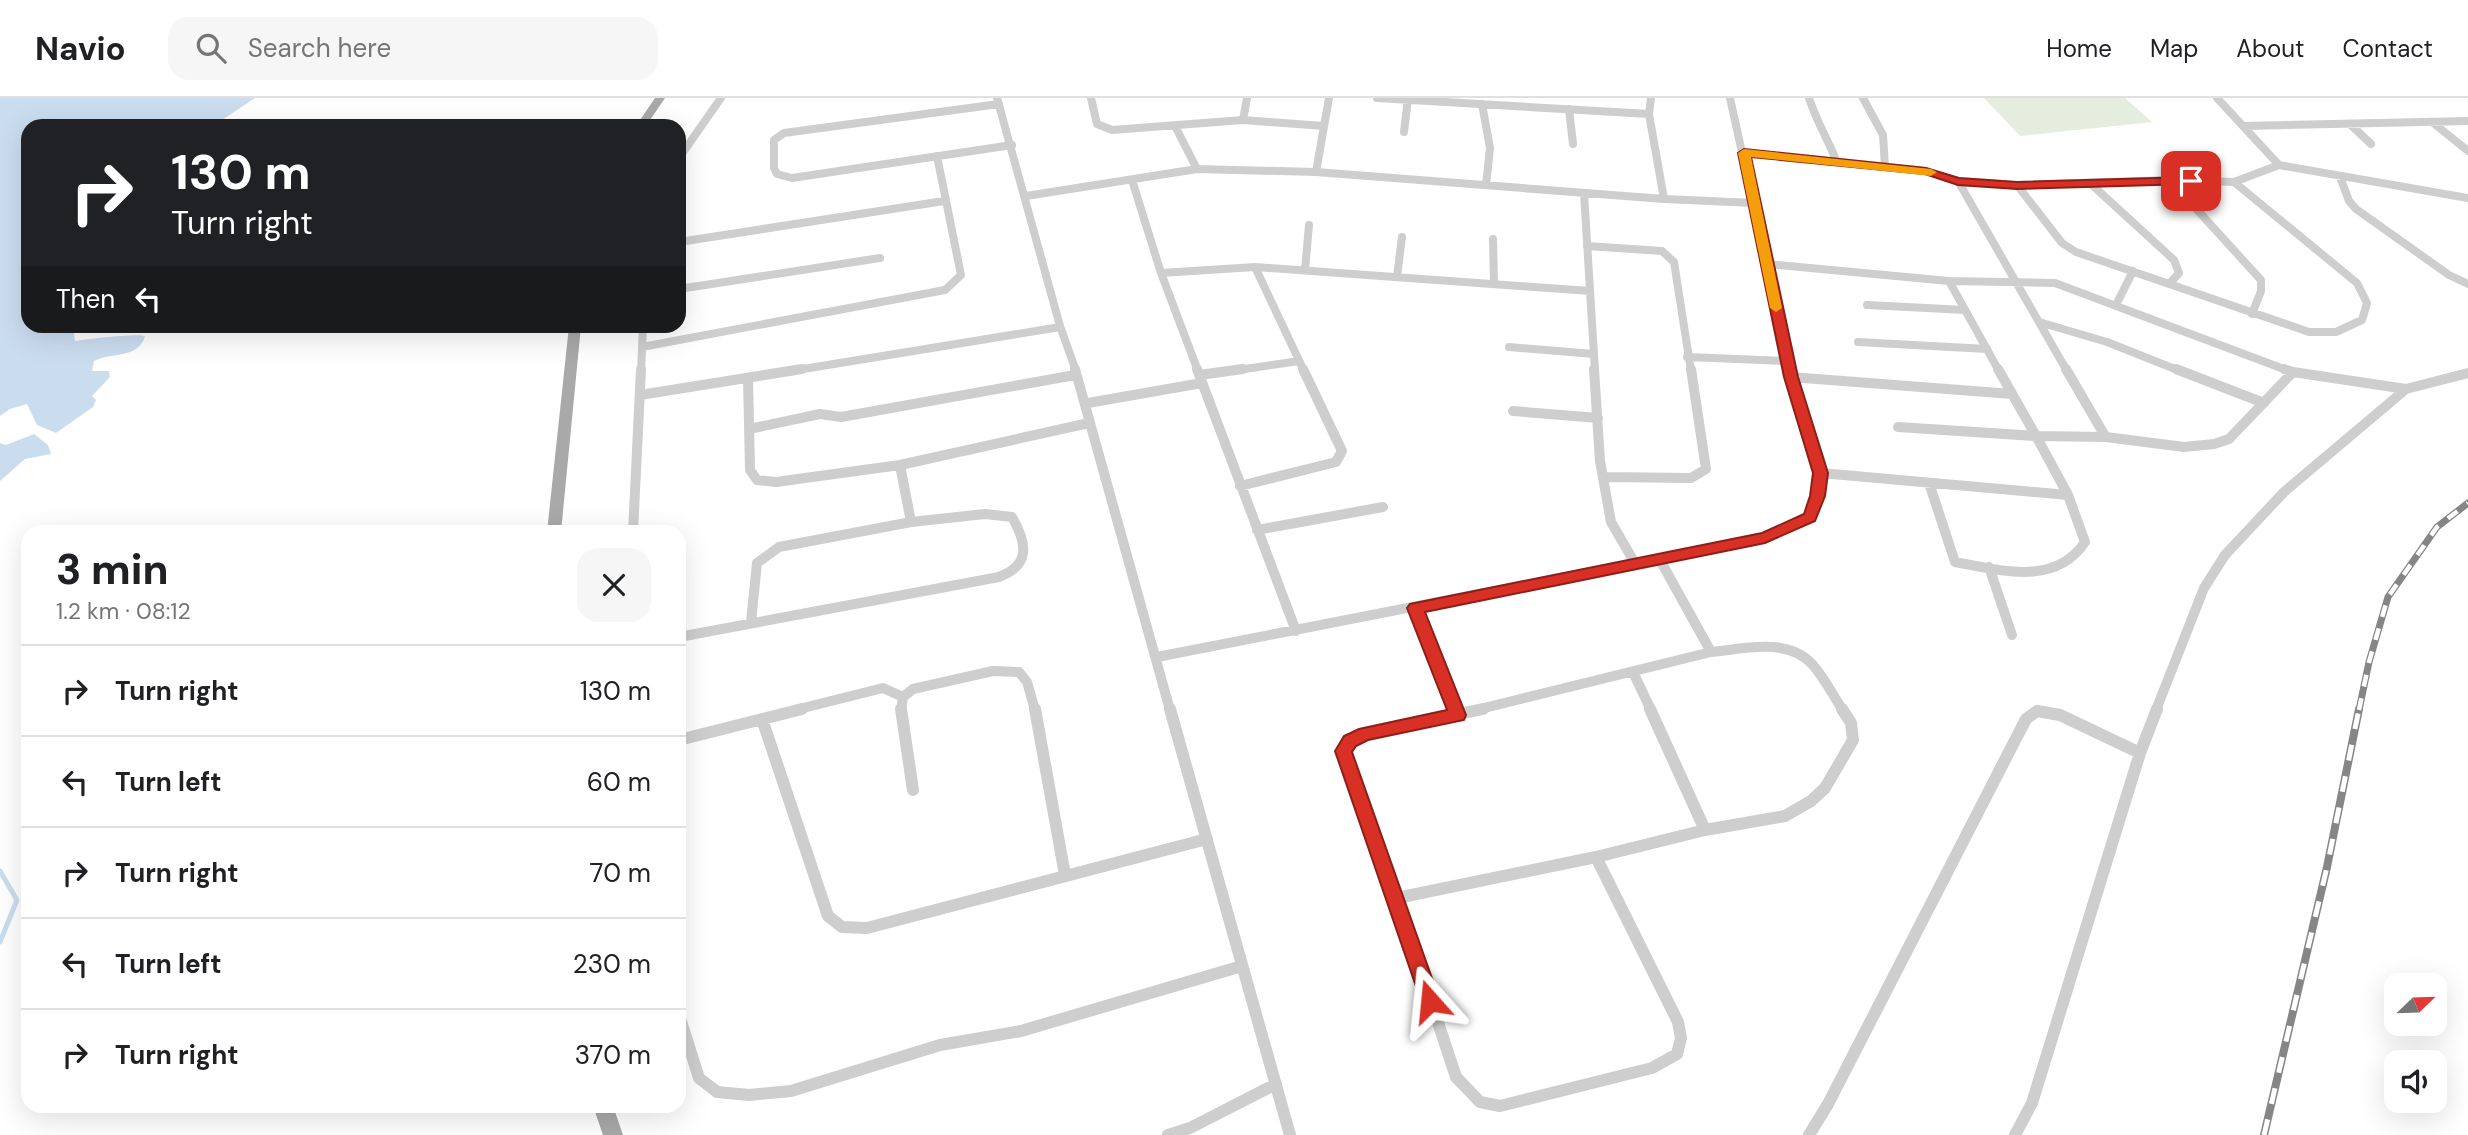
<!DOCTYPE html>
<html lang="en">
<head>
<meta charset="utf-8">
<style>
  body { margin:0; font-family:"DM Sans",sans-serif; background:#f6f6f6; color:#202124; height:100vh; display:flex; flex-direction:column; font-size:26px; white-space:nowrap }
  * { box-sizing:border-box; margin:0 }
  p { font-size:23px; color:#757577 }
  .icon { flex:none; width:38px; height:38px; fill:none; stroke:currentColor; stroke-width:2; stroke-linecap:round; stroke-linejoin:round }
  .map { position:relative; flex:1; overflow:hidden }
  .drawer { position:absolute; left:21px; top:427px; width:665px; height:588px; display:flex; flex-direction:column; background:#fff; border-radius:21px; box-shadow:0 7px 28px #0002 }
  .drawer>* { flex:none }
  .guide { position:absolute; left:21px; top:21px; width:665px; height:214px; border-radius:21px; box-shadow:0 7px 28px #0002; background:#202124; color:#fff; overflow:hidden }
  .needle { width:46px; rotate:67deg }
  .controls { position:absolute; left:2384px; top:875px; display:grid; gap:14px }
  .controls a { display:grid; place-items:center; width:63px; height:63px; border-radius:14px; background:#fff; box-shadow:0 7px 28px #0002; font-size:35px }
  .pin { position:absolute; display:grid; place-items:center; width:60px; height:60px; color:#fff; margin:-30px; border-radius:14px; box-shadow:0 4px 10px #0006 }
  .me { position:absolute; width:77px; margin:-38px; rotate:342deg; stroke-linejoin:round; filter:drop-shadow(0 0 5px #0008) }
  .turn { display:flex; align-items:center; gap:24px; height:147px; padding:0 35px; font-size:32px }
  .turn .icon { width:91px; height:91px; stroke-width:2.5 }
  .turn b { display:block; font-size:49px; line-height:60px }
  .then { display:flex; align-items:center; height:66px; padding:0 35px; background:#0003; gap:14px; font-size:26px }
  .round { display:grid; place-items:center; flex:none; width:74px; height:74px; border-radius:21px; background:#f6f6f6 }
  .head { display:flex; align-items:center; justify-content:space-between; height:119px; padding:0 35px }
  h1 { font-size:42px; font-weight:800; line-height:52px }
  ul { padding:0; list-style:none }
  li { display:flex; align-items:center; gap:21px; height:91px; padding:0 35px; border-top:2px solid #e0e0e0 }
  li div { flex:1 }
  li b { display:block; font-size:26px }
  li em { font-style:normal }
  header { display:flex; align-items:center; gap:42px; box-sizing:border-box; height:98px; padding:0 35px; background:#fff; border-bottom:2px solid #e0e0e0 }
  header strong { font-size:33px }
  nav { display:flex; gap:38px; margin-inline-start:auto; font-size:24px }
  .search { width:490px; height:63px; background:#f6f6f6; display:flex; align-items:center; gap:18px; box-sizing:border-box; padding:0 24px; border-radius:21px; color:#757577; font-size:26px }
  .map>svg:first-child { display:block }
</style>
</head>
<body>
<header>
<strong>Navio</strong>
<div class="search"><svg class="icon" aria-label="search" viewBox="0 0 24 24"><circle cx="10" cy="10" r="6"/><path d="M15 15l6 6"/></svg>Search here</div>
<nav><a>Home</a><a>Map</a><a>About</a><a>Contact</a></nav>
</header>
<div class="map">
<svg width="2468" height="1037" viewBox="0 0 2468 1037">
  <rect width="100%" height="100%" fill="#fff"/>
  <!-- green -->
  <path fill="#e5eede" d="M1984,0H2125L2152,24L2020,38Z"/>
  <!-- water -->
  <path fill="#caddef" d="M0,0H255L213,28H28V228H73L75,243C87,241 137,235 145,238C139,261 111,254 94,263L92,273H109L110,279L92,298L96,302L93,309L56,335L37,327L27,306L10,311L0,318Z
    M34,336L48,347L51,356L25,361L0,383V345L6,347Z"/>
  <g fill="none" stroke-linecap="round" stroke-linejoin="round">
    <!-- stream -->
    <path stroke="#caddef" stroke-width="5" d="M0,773L17,802L0,844"/>
    <!-- minor-far2 -->
    <path stroke="#cecece" stroke-width="8" d="M997,0L1060,228L1076,273
      M1091,0L1097,26L1112,32L1243,22L1324,28
      M1377,0L1649,16
      M1651,0L1649,16L1664,101
      M1730,0L1790,273
      M1809,0C1816,22 1827,40 1836,62
      M1863,0L1883,37L1885,69
      M999,6L784,35L774,42V70L777,76L792,80L1012,47
      M1482,6L1490,50L1486,87
      M1569,11L1573,46
      M1243,22L1247,0
      M2432,24L2468,53
      M2350,26L2371,46
      M1175,28L1197,71
      M2243,28L2468,23
      M1404,34L1408,0
      M1744,55L1926,73L1958,83L2067,273
      M679,60L721,0
      M2279,67L2468,100
      M1316,74L1329,0
      M2340,79L2349,103L2356,111L2449,177L2468,186
      M1132,82L1161,175L1198,273
      M2170,82L2261,182V193L2252,216
      M1958,83L2017,87L2170,82L2234,84L2279,67L2217,0
      M2091,86L2174,162L2179,175L2170,185
      M2017,87L2062,145L2076,154L2309,234H2336L2362,222L2367,205L2357,185L2234,84
      M1584,95L1595,273
      M1026,98L1197,71L1316,74L1664,101L1754,105
      M1493,141L1494,186
      M679,144L944,103
      M1587,148L1662,153L1674,164L1691,273
      M1767,166L1949,183
      M1255,169L1590,193
      M1305,172L1309,127
      M1161,175L1255,169L1304,273
      M1397,179L1402,139
      M679,191L880,160
      M1867,207L1965,212
      M2116,207L2133,173
      M2039,224L2107,244L2180,273
      M1858,244L1987,251
      M642,249L945,192L961,177L937,58
      M1509,249L1594,256
      M1687,259L1787,263
      M641,273L643,228
      M791,273L1060,229
      M1231,273L1299,263
      M1999,273L1949,183L2055,185L2289,273"/>
    <!-- minor-far1 -->
    <path stroke="#cecece" stroke-width="10" d="M1075,271L1170,612
      M1197,271L1296,533
      M1594,271L1600,363L1611,424L1636,467
      M1998,271L2036,338L2106,339L2184,349L2214,346L2229,341L2293,274L2284,271
      M2066,271L2105,338
      M2176,271L2264,305
      M2293,274L2406,291
      M1199,277L1243,271
      M1791,279L2012,296
      M748,280L750,372L757,382L776,384L900,367L1089,325
      M640,297L802,271
      M1088,305L1202,285
      M1513,313L1598,320
      M1898,329L2036,338L2068,397L2085,444C2055,489 2000,472 1955,464L1929,385
      M749,331L820,316L841,319L1075,277
      M900,367L911,424
      M1821,375L2068,397
      M1604,379L1691,380L1706,371L1691,271
      M1240,388L1336,364L1342,353L1303,271
      M1257,432L1383,409
      M633,434L641,271
      M1660,462L1711,554
      M1989,469L2012,537
      M1415,510L1456,612
      M679,539L999,479C1031,467 1027,445 1012,419L985,416L911,424L779,449L757,465L751,524
      M1711,554C1743,551 1787,539 1812,566C1824,579 1833,598 1843,612
      M1157,559L1765,440L1810,419L1818,398L1821,375L1789,271
      M1633,574L1651,612
      M795,612L883,590L903,599
      M901,612L903,599L913,591L993,573L1019,574L1027,584L1035,612
      M1476,612L1711,554
      M2156,612L2204,490L2225,457L2284,394L2406,291L2468,275"/>
    <!-- minor -->
    <path stroke="#cecece" stroke-width="12" d="M901,611L913,692
      M1035,611L1065,777
      M1170,611L1290,1037
      M1455,611L1458,617
      M1483,611L1365,636L1350,643L1344,653L1397,800L1456,979L1480,1004L1500,1008L1652,970L1677,956L1681,940L1678,924L1596,759L1705,732L1785,718L1811,703L1825,690L1853,642L1851,625L1842,611
      M1650,611L1705,732
      M762,621L828,818L842,829L867,830L1207,741
      M679,642L802,611
      M1397,800L1596,759
      M679,917L699,980L717,994L749,997L791,993L940,947L1021,933L1242,868
      M1168,1037L1190,1030L1276,986
      M1809,1037L1828,1006L2026,621L2037,613L2060,617L2140,655
      M2015,1037L2032,1005L2140,655L2157,611"/>
    <!-- primary -->
    <path fill="#a9a9a9" fill-rule="evenodd" d="M655,0H665L646,28H636Z
      M569,228H581L561,434H547Z
      M593,1008H613L623,1037H603Z"/>
    <!-- rail-far1 casing -->
    <g stroke="#868686" stroke-width="7">
      <path id="rail-far1" d="M2359,612L2369,564L2388,499L2437,429L2468,405"/>
    </g>
    <!-- rail casing -->
    <g stroke="#868686" stroke-width="8">
      <path id="rail" d="M2264,1037L2327,769L2359,611"/>
    </g>
    <!-- rail-far1 -->
    <use href="#rail-far1" stroke="#fff" stroke-width="4.5" stroke-dasharray="12" stroke-linecap="butt"/>
    <!-- rail -->
    <use href="#rail" stroke="#fff" stroke-width="5" stroke-dasharray="16" stroke-linecap="butt"/>
  </g>
  <!-- route -->
  <path fill="#d93025" stroke="#8d1f18" stroke-width="2" d="M1744,51L1926,70L1959,80L2017,84L2191,79L2197,83L2191,86L2017,91L1958,87L1925,76L1751,59L1798,279L1828,375L1825,398L1815,423L1765,445L1425,514L1466,617L1464,622L1368,642L1356,648L1352,654L1440,903L1437,909L1430,912L1423,909L1421,903L1335,653L1344,638L1359,631L1447,612L1407,510L1410,506L1762,435L1804,416L1810,398L1813,375L1784,279L1738,55Z"/>
  <!-- slow -->
  <path fill="#f59e0b" d="M1744,51L1931,71L1937,74L1931,78L1751,59L1782,210L1776,214L1770,210L1738,55Z"/>
</svg>
<div class="controls">
<a><svg class="needle" viewBox="-14 -14 28 28"><path d="M0-13l5 13h-10z" fill="#e53935"/><path d="M0 13l5-13h-10z" fill="#757577"/></svg></a>
<a><svg class="icon" aria-label="sound" viewBox="0 0 24 24"><path d="M4 9h4l5-4v14l-5-4H4zM17 9q2 3 0 6"/></svg></a>
</div>
<div class="pin" style="left:2191px;top:83px;background:#d93025"><svg class="icon" aria-label="arrive" viewBox="0 0 24 24"><path d="M6 21V4h12l-3 4 3 4H6"/></svg></div>
<svg class="me" style="left:1430px;top:903px" viewBox="-20 -20 40 40"><path d="M0-17L14 15 0 8-14 15z" fill="#d93025" stroke="#fff" stroke-width="4"/></svg>
<div class="guide">
<div class="turn"><svg class="icon" aria-label="right" viewBox="0 0 24 24"><path d="M7 20v-9h11M14 6l5 5-5 5"/></svg><div><b>130 m</b>Turn right</div></div>
<div class="then">Then<svg class="icon" aria-label="left" viewBox="0 0 24 24"><path d="M17 20v-9H6M10 6l-5 5 5 5"/></svg></div>
</div>
<section class="drawer">
<div class="head"><div><h1>3 min</h1><p>1.2 km · 08:12</p></div><a class="round"><svg class="icon" aria-label="close" viewBox="0 0 24 24"><path d="M6 6l12 12M18 6L6 18"/></svg></a></div>
<ul>
<li><svg class="icon" aria-label="right" viewBox="0 0 24 24"><path d="M7 20v-9h11M14 6l5 5-5 5"/></svg><div><b>Turn right</b></div><em>130 m</em></li>
<li><svg class="icon" aria-label="left" viewBox="0 0 24 24"><path d="M17 20v-9H6M10 6l-5 5 5 5"/></svg><div><b>Turn left</b></div><em>60 m</em></li>
<li><svg class="icon" aria-label="right" viewBox="0 0 24 24"><path d="M7 20v-9h11M14 6l5 5-5 5"/></svg><div><b>Turn right</b></div><em>70 m</em></li>
<li><svg class="icon" aria-label="left" viewBox="0 0 24 24"><path d="M17 20v-9H6M10 6l-5 5 5 5"/></svg><div><b>Turn left</b></div><em>230 m</em></li>
<li><svg class="icon" aria-label="right" viewBox="0 0 24 24"><path d="M7 20v-9h11M14 6l5 5-5 5"/></svg><div><b>Turn right</b></div><em>370 m</em></li>
</ul>
</section>
</div>
</body>
</html>
